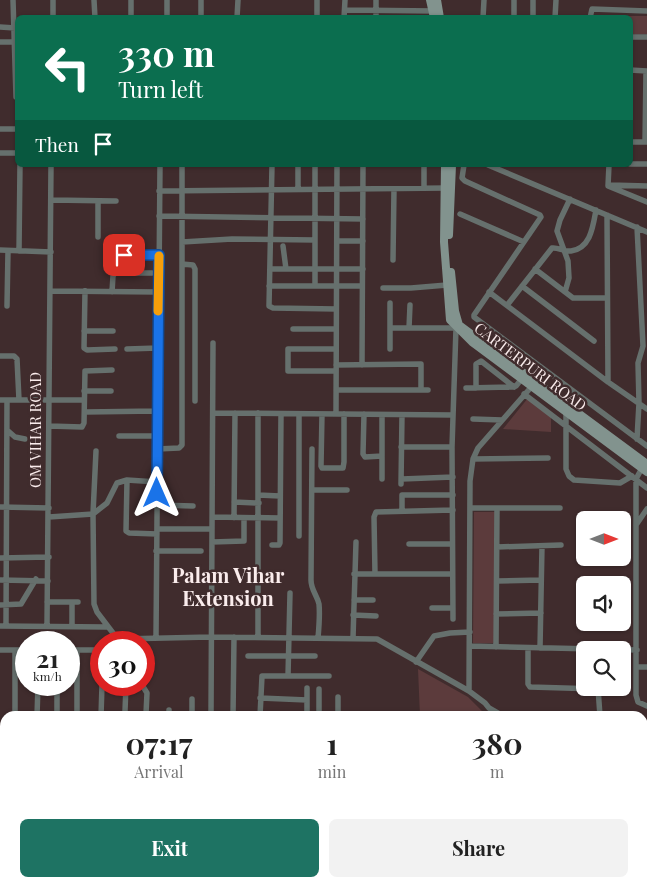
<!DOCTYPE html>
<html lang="en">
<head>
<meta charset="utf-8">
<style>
  body { margin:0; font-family:"Playfair Display",serif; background:#f2f2f2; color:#222; height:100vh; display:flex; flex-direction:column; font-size:19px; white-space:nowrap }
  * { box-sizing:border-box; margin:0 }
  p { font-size:16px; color:#767676 }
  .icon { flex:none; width:28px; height:28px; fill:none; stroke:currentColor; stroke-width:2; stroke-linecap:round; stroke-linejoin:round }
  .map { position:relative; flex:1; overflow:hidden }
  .drawer { position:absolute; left:0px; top:711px; width:648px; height:176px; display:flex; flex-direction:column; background:#fff; border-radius:15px 15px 0 0; box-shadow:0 1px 4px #0004 }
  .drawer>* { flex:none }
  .banner { position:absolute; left:15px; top:15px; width:618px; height:152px; border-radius:8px; box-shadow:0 1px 4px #0004; background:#0b6e4f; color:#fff; overflow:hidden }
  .needle { width:32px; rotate:90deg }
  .tools { position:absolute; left:576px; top:511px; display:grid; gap:10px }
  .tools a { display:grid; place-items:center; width:55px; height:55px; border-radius:8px; background:#fff; box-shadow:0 1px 4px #0004; font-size:25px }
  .speed { position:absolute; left:15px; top:631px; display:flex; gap:10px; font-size:25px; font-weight:700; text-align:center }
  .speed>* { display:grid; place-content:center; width:65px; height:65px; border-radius:50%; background:#fff; box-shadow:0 1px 4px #0004; line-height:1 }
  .speed small { font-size:12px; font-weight:400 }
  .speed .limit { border:8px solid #d22; background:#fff; color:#111 }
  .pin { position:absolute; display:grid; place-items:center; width:42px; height:42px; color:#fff; margin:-21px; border-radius:10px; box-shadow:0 2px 8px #0006 }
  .me { position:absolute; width:55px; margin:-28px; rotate:0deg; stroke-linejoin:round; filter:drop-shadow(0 0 4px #0008) }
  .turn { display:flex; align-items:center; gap:18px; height:105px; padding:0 20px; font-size:22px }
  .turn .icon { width:65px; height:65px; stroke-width:2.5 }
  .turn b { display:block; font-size:35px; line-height:42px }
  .then { display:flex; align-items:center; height:48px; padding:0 20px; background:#0003; gap:10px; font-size:19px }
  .eta { display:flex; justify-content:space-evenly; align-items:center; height:85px; text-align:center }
  .eta b { font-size:30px; font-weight:700; line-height:35px }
  .button { display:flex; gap:10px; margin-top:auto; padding:10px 20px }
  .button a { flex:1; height:58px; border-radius:8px; background:#1e7363; color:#fff; font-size:20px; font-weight:700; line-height:58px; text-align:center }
  .button a+a { background:#f2f2f2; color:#222 }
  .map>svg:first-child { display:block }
</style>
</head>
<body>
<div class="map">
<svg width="647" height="887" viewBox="0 0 647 887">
  <rect width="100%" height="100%" fill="#402c2d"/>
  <!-- green -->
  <path fill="#5c3b3c" d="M625,16H647V34H630V18H625Z
    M528,398L551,416V432L503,429Z
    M474,512H495L494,643H473Z
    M418,669L468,697L483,712V716H420Z
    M376,882H473V887H376Z"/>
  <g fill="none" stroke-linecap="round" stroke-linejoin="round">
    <!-- street -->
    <path stroke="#66706d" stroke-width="5.5" d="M13,0L16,97
      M94,0L95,18
      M345,10L435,11
      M53,18V0
      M131,18V0
      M167,18V0
      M201,18V0
      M237,18L238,0
      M317,18V0
      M344,18L345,0
      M376,18V0
      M483,18L484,0
      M514,18V0
      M533,18V0
      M555,18L556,0
      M590,18L592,9L647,11
      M0,27L15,28
      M630,37H647
      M0,42H15
      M630,70L647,71
      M0,129H18
      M630,142H647
      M645,142L646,71
      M0,153H18
      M630,164H647
      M272,165L269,306L273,308L336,309
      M298,165V189
      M315,165V286
      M464,165L462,178L465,181L540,215L541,217L474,315V317L647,446
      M488,165L647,232
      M609,165L608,186L647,202
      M610,185L647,186
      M424,188V165
      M159,191L447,188
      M51,200L116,201
      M98,201V237
      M460,214L524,242
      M607,215L608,382
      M159,216L363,219
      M337,241H363
      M182,242L232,239L315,240
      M283,246L286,269
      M0,250L51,252
      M19,251L20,165
      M109,254L159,255
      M393,260L394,189
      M182,264L193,265L195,269V401
      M270,269H363
      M535,269L573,298H607
      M269,286H362
      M522,286L594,341
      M383,288H411L447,285L450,283
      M50,291L158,292
      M85,291L84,348L87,350L115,349
      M112,292L113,276L115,273H152
      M489,292L608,382L647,409
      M565,292L569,278L568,261L557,231L560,220L570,199
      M508,304L552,248C558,247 564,252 571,251C591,248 593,226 596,210
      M7,306L8,251
      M390,328H456
      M409,328L410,305
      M293,329H336
      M84,331H113
      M127,349L158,348
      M390,349V303
      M0,356H14L17,359L19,400
      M336,365L421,364V390
      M362,365L363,165
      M336,371H288V349H336
      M466,388L512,387L516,386L524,376
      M476,388V364L481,361L514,387
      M336,390H428
      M84,391H111
      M524,394L647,488
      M0,400H84
      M85,412L157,411
      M566,412V469L569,476L574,480L620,483L632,476
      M213,413L453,415
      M258,413V637
      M299,414V536
      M322,414L321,466L322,468H343L344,462V414
      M336,414L337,165
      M364,414L363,454L365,457L382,456
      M473,419L502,420
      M49,426L82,427L84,423L85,371L112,370
      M7,430L15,437L25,439
      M119,436H157
      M637,439L639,403L638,363L643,346L637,227
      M401,447H452
      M157,449L179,448L182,445V165
      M312,449L311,580C311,590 317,595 319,604C320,614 319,627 318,638
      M96,451L93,514L94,604L97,612L116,637L120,639L211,637L377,639L469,691L485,703L489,708L503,716
      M473,459L548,458
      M642,468L636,479V695L638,702L647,706
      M382,479V415
      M402,479L453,477
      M127,480L126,531L129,533L157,534
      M401,484L402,415
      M312,490H347
      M258,495L280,496
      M234,502L259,503
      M157,505L193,506
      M0,507L49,508
      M471,508H560
      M402,511V495H453
      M93,514L107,503L117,483L127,480L157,482
      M49,517L93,514
      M212,517L280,518
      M234,518L235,413
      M636,525L647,509
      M157,529H212
      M212,542L244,541V518
      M409,544H452
      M272,545H279L280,543L281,414
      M497,547L561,545
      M156,551H201
      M0,558L49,557
      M354,574H452
      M375,574L374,517L376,512L453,510
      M0,580L48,581
      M497,581L541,580
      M354,600H373
      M47,602H78
      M0,605L21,604L36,579
      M432,608H452
      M496,614L541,613
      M353,615L376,616
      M453,619L452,447L456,328L459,325
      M47,625L51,165
      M0,626L106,627
      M6,626L7,400
      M72,626V602
      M156,638L160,165
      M353,638L356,542
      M470,646L637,650
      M496,647L497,508
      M528,648V684L530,687L598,689
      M540,648L542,546
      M0,650H26
      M15,650V716
      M69,650H101
      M248,656H315
      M416,662L434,636L450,633L470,632
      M637,667H647
      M288,676L290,593
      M142,685L147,693L146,714
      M307,688V716
      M598,688L600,716
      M469,691L470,481L473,459L478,448L533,385
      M338,697V716
      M260,698L307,700
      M125,711L126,685
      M37,716L38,685
      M57,716V685
      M77,716V650
      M101,716L102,685
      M169,716V710
      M192,716V699
      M211,716L213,343
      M233,716L234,637
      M260,716L262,676H329
      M319,716V689
      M642,747L647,748
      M0,755H5
      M642,824L647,835
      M259,882L268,887
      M310,882V887
      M74,887L75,882
      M90,887V882
      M167,887V882
      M238,887L257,882
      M333,887V882
      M357,887V882
      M478,887V882
      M501,887V882
      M535,887V882
      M576,887V882
      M621,887L622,882
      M645,887L647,862"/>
    <!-- secondary -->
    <path stroke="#82938e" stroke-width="8" d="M430,0L434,18
      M437,0L440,18
      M445,165L444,242L450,320L472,342L647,472
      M449,235L452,165
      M451,272L455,311L459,325L647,464"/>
  </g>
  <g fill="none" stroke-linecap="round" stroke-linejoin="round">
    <!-- route casing -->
    <g stroke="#114b97" stroke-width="12">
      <path id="route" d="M124,255H159L157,493"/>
    </g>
    <!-- route -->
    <use href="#route" stroke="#1a73e8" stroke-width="9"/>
    <!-- slow -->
    <path stroke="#f59e0b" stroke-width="9" d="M158,311L159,256"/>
  </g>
  <g text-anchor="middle" stroke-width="5" stroke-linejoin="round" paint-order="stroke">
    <!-- street labels -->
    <g font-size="15" fill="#faecec" stroke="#402c2d">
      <text transform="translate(530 367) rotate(37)" y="5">CARTERPURI ROAD</text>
      <text transform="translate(36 430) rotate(-90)" y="5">OM VIHAR ROAD</text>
    </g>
    <!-- district labels -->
    <g font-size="20" font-weight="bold" fill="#faecec" stroke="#402c2d">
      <text x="228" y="583">Palam Vihar<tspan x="228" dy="23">Extension</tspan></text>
    </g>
  </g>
</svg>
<div class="tools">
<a><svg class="needle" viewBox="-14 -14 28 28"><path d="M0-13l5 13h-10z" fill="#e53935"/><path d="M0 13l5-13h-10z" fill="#767676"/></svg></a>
<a><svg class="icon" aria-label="sound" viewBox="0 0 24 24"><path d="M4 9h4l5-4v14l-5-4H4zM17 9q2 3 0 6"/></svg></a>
<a><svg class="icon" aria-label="search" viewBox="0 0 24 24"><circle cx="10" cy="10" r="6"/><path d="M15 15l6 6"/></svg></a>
</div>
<div class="speed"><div>21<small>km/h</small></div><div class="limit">30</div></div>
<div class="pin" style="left:124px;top:255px;background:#d93025"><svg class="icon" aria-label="arrive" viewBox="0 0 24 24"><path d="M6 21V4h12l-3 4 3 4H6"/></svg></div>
<svg class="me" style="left:157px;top:493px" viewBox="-20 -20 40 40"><path d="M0-17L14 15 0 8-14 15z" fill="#1a73e8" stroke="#fff" stroke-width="4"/></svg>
<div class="banner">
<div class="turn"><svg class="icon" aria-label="left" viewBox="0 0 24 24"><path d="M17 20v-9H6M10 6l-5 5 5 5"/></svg><div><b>330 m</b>Turn left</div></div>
<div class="then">Then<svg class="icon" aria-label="arrive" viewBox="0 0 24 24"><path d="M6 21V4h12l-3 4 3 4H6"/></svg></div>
</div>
<section class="drawer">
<div class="eta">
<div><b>07:17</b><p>Arrival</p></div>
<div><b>1</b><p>min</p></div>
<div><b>380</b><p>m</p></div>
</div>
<div class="button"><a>Exit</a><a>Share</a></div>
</section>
</div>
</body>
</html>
